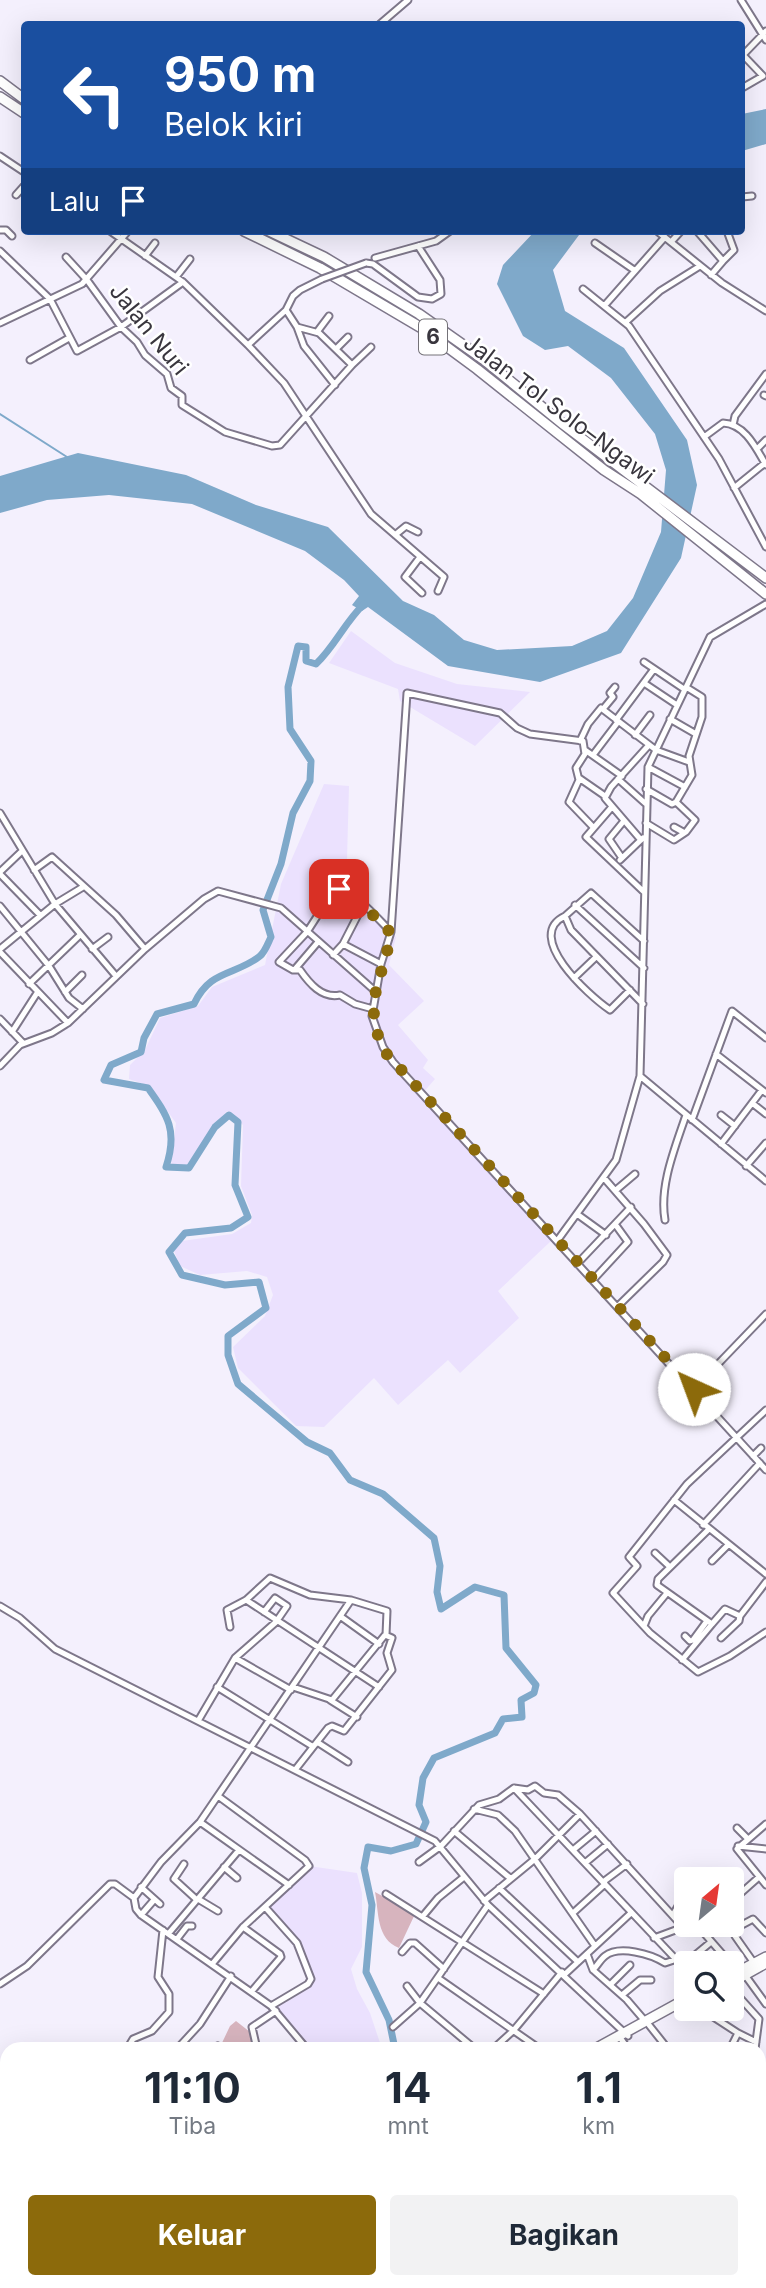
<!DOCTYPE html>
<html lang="id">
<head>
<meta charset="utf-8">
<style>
  body { margin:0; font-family:Inter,sans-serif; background:#f2f2f3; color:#1f2937; height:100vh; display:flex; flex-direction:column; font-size:26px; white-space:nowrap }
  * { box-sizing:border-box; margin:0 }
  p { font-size:23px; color:#747a83 }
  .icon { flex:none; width:38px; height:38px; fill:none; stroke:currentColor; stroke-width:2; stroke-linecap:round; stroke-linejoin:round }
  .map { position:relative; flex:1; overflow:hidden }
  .panel { position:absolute; left:0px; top:2042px; width:766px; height:247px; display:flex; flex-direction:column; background:#fff; border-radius:21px 21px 0 0; box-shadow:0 7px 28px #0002 }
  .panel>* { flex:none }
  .guide { position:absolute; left:21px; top:21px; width:724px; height:214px; border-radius:7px; box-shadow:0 7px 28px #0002; background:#1a4fa0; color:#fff; overflow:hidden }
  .needle { width:46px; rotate:29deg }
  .controls { position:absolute; left:674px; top:1867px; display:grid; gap:14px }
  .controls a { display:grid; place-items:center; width:70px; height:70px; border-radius:7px; background:#fff; box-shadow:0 7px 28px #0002; font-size:35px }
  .pin { position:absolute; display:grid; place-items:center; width:60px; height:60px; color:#fff; margin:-30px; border-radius:14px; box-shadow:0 4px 10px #0006 }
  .me { position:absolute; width:77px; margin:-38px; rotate:317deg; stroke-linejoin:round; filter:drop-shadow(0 0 5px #0008) }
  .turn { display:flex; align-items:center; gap:24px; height:147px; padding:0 28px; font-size:32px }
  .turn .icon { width:91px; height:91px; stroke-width:2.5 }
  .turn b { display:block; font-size:49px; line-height:60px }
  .then { display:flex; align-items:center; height:66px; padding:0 28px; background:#0003; gap:14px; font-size:26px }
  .eta { display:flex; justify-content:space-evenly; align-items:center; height:119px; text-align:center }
  .eta b { font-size:42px; font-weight:700; line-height:49px }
  .cta { display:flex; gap:14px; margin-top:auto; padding:14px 28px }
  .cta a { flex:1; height:80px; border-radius:7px; background:#8c6a0b; color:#fff; font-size:28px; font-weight:700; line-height:80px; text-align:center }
  .cta a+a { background:#f2f2f3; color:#1f2937 }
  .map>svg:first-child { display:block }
</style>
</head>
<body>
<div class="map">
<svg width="766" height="2288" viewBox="0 0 766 2288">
  <rect width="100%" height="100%" fill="#f4f0fd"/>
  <!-- built -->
  <path fill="#ebe1fe" d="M351,631L395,663L457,684L530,692L475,746L400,701L398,689L329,663Z
    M324,784L349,786L346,896L396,937L389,965L424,1001L398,1025L428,1060L423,1068L435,1079L422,1094L551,1241L498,1291L519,1318L460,1373L448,1360L398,1405L374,1378L324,1427L296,1426L238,1368L233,1347L265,1316L273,1295L267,1277L247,1271L200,1275L180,1266L174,1251L182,1241L232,1234L251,1223L252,1215L241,1186L243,1125L227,1111L186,1166L171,1165L176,1123L149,1086L129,1079L130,1065L145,1050L160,1018L198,1006L212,987L265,965L281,884Z
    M309,1866L357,1873L362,1893V1947L351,1969L357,1989L370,2013L382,2049H309L271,2006L310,1982L297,1944L265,1907Z
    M27,2282H182L191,2288H23Z
    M225,2282H486L480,2288H214Z"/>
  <!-- green -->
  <path fill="#d7b4be" d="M375,1892L415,1914L399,1948C376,1939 379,1912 375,1892Z
    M236,2021L250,2032L255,2049H224L221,2045L230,2026Z"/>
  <!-- water -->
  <path fill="#7fa9ca" d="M766,109V144L742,151V114Z
    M535,231H582L553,270L565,311L624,348L687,440L697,485L681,558L621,653L540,682L448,666L368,607L362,611L352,605L359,596L344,580L305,551L192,504L109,495L47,500L0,513V476L78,453L186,475L256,505L328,527L403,601L434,615L464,640L497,650L572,646L607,631L633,598L661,532L666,470L655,434L611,378L568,346L545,350L523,336L497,284L503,265Z"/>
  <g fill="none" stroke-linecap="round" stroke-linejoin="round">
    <!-- stream -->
    <path stroke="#7fa9ca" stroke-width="2" d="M0,414L67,457"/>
    <!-- river -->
    <path stroke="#7fa9ca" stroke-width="7" d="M364,604C345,622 335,646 316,664L306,661V647L298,646L288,687L290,729L311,761L310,781L293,813L281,864L263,910L271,937C268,943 265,952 260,956C235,976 210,969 194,1004L157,1014L144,1038L141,1052L111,1065L104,1080L148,1088C168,1116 178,1131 166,1167L189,1168L215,1127L229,1115L238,1122L235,1185L248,1217L231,1228L185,1233L169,1252L182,1275L225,1285L259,1282L266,1308L228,1336V1355L238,1384L307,1442L330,1453L350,1480L383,1494L434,1538L440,1566L437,1592L441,1609L475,1587L504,1595L506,1648L536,1685L534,1693L521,1700L522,1717L503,1719L495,1733L434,1758L423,1778L419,1805L426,1822L416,1844L391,1851L368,1847L364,1868L372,1905L366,1972L389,2020L395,2049
      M542,2282L545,2288"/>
    <!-- minor casing -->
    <g stroke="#7e778a" stroke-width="9">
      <path id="minor" d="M741,0L766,40
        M380,24L408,0
        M743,55L763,76
        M742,56L766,31
        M742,88L763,76
        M0,156L24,172
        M16,195L24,186
        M742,197L752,196
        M0,230H6L12,236
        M110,231L183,282L248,345L284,383L371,514L444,577L438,591
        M657,231L722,283L766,311
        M697,231L723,261L711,275
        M671,242L681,231
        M595,243L634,270
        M0,251L50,299L77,351L121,327L183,282
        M145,256L155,243
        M66,257L87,280L121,327L137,342L145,355L167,374L171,388L182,396V405L225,432L272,446L280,445L352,365L371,347
        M375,258L436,241L450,231
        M723,261L734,250L727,231
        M366,263L373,264L418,297L432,299L441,294L440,280L418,246
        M176,277L190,259
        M583,289L629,326L719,459L766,547
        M605,305L665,237
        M286,310L297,327L319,333L352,365
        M626,322L660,291L700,266
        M0,323L82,284L128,231
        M297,327L304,346L335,385
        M317,332L329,316
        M248,345L286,310L293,296L300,290L322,279
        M337,348L348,337
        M30,360L69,338
        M764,395L766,396
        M733,425L735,416L766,374
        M704,437L723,423C745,424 756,448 766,465
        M757,449L766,440
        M734,488L765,463
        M395,535L406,526L418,532
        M420,557L405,577L422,593
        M644,662L684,689
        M644,683L677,705
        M603,709L613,697L610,693L615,687
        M670,719L696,734
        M616,720L654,669
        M635,735L650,715
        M580,741L588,724L601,708L656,750L689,762
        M585,750L622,776
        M593,755L618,722
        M648,767L685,787
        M579,778L605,796
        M618,779L646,804
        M646,789L672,804L676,802
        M611,808L586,837L644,892
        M0,813L55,904L116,976
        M646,823L674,840L686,832L695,820L676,802L692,775L689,756L702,717V697L686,687
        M593,827L569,802L579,780L576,768L585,754L583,741L530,734L517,728L500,713L407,693L391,932L381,964L372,1016L383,1047L393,1062L766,1470
        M674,827L683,832
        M641,840L605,798L611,787L649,745
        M622,858L609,839L623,822
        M620,860L643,838
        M34,870L52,857L116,915L145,949
        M0,872L22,851
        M0,874L40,915
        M575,905L644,968
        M0,906L49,966L69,998L83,1009
        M565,916C523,936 588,995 610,1010L630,990
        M343,944L381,964
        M0,949L55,904L83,887
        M92,949L108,937
        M0,952L68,1023
        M333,955L343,944L363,905
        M295,969L318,942
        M574,978L596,957
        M29,984L80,935
        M65,992L82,975
        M643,1004L571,930L565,916L591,893L644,941
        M373,1009L355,1004L340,995C322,999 309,983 300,970H293L279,962L307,932L334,890C355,890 377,918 391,932
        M0,1019L23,1043
        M12,1032L37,993
        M716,1054L766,1093
        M0,1066L20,1045L52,1033L68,1023L145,949L204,899L218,891L281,908L375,991
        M640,1076L766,1181
        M752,1103L766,1114
        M721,1115L735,1126
        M692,1120L732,1011L766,1038
        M721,1144L762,1090
        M746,1166L766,1143
        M604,1178L644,1224L667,1255L663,1262L617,1307
        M616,1190L635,1174
        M577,1214L606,1235
        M665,1220C659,1186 675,1148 686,1115
        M557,1241L616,1160L640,1076L648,767L710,637L766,604
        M577,1264L631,1207
        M593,1280L628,1242L615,1224
        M694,1389L766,1314
        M766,1410L687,1484L629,1557L637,1566L613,1593L650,1633L698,1672L730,1656L766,1632
        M753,1456L761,1448
        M674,1500L766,1574
        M703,1525L760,1463
        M708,1530L658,1579L657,1585L712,1624L725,1609L740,1616L766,1582
        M655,1553L670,1567
        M712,1561L728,1545
        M246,1600L379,1687
        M0,1606L20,1618L55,1649L435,1841L488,1905L628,2036
        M340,1616L379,1644
        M644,1626L648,1616L667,1593
        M230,1627L227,1610L246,1600L270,1578L310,1595L351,1600
        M685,1636L690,1641L693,1640L707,1621
        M721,1638L739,1621L740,1616
        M235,1658L291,1690
        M682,1660L712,1624
        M217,1687L312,1746
        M293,1687L332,1700L385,1635L392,1638L387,1653L392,1670L344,1731L332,1726L328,1728L295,1770
        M330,1700L357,1717
        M198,1721L235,1658L276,1622L287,1606L275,1598L264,1612
        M317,1742L348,1762
        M514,1788L686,1970
        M474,1809L498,1815L515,1831L595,1946
        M200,1822L289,1885
        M766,1824L737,1849L766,1885
        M737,1828L747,1838
        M454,1831L510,1878
        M738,1846L766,1849
        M573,1850L596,1831
        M419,1862L441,1846L479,1805L499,1799L514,1788L528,1790L535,1786L544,1793L558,1795L580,1814L683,1927
        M585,1863L608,1844
        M184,1864L174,1879L197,1900
        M224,1867L237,1878
        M603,1882L627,1864
        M141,1887L160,1904
        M499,1888L578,1962
        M386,1894L544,1994
        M198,1899L218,1911
        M484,1901L535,1859L580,1814
        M732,1901L759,1877
        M265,1907L297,1943L311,1979L308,1984L271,2006
        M573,1913L605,1884
        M141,1915L154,1900
        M673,1915L686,1892
        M423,1916L438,1898L464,1877
        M732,1921L738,1927L753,1919L766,1933
        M697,1925L731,1964
        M243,1927L280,1954L281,1957L252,1991
        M738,1927L735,1936L754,1963
        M169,1933L239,1850
        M654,1938L689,1925
        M177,1939L187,1926H192
        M402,1952L410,1943H415L444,1969
        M587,1954L593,1970L627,2000L645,2021
        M213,1963L243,1927L309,1866L305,1860L218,1796
        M682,1966L711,1942
        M593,1970C597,1966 600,1960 605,1956C619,1945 651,1954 665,1963L674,1960
        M564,1975L631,1913
        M745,1975L766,2004
        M438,1978L540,2049
        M0,1984L27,1966L110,1884H115L134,1898
        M611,1984L630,1965
        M407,1986L420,2003L475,2049
        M732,1989L759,2019L755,2049
        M622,1995L640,1980H651
        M701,2009L738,2033L730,2049
        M649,2025L668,2049
        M393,2027L420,2003L488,1905
        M738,2033L756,2042
        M619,2036L628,2049
        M127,2049L133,2039L152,2031L169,2012V1994L158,1977L163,1930
        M177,2049L200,2024L231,1976
        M216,2049L218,2046L223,2049
        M257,2049L252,2027L276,2011
        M307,2049L271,2006L141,1915L136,1909L134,1898L161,1862L200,1822L351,1600L387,1611L386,1635
        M493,2049L513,2031L562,1972
        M760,2089L766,2106
        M760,2124L766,2120
        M760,2177L766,2173
        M760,2194L766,2191
        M760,2212L766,2205
        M760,2251L766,2258
        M760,2267L766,2260
        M138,2282L139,2288
        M419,2282L423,2288
        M492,2282L495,2288
        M522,2282L525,2288
        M616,2282L632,2288
        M672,2282L681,2288
        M730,2282L735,2288
        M25,2288L29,2282
        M653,2288L657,2282
        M686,2288L692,2282
        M742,2288L747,2282"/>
    </g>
    <!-- highway casing -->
    <g stroke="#7e778a" stroke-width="12">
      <path id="highway" d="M0,81L24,99
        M0,97L24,113
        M244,231L320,268L420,327L477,369L604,470L641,494L766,594
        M269,231L324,257L419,314L483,359L564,425L766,578
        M732,1975L766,1957
        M732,1982L766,1963
        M595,2049L686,1999
        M0,2153H7
        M0,2159H7
        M228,2288L238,2282"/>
    </g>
    <!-- minor -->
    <use href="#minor" stroke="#fff" stroke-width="5"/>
    <!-- highway -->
    <use href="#highway" stroke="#fff" stroke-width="9"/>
    <!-- rail -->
    <path stroke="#8b8892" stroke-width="2" stroke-dasharray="12 12" stroke-linecap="butt" d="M760,2183L766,2179
      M561,2288L572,2282"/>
    <!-- minor-bridge casing -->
    <g stroke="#7e778a" stroke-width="9" stroke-linecap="butt">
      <path id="minor-bridge" d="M322,279L366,263"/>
    </g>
    <!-- minor-bridge -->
    <use href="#minor-bridge" stroke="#fff" stroke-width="5"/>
  </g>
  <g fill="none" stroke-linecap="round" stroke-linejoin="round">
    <!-- route -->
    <path stroke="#8c6a0b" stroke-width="12" stroke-dasharray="0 21.6" d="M339,889L363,905L391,933C383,982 361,1000 384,1051L694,1389"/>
  </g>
  <g text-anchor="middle" stroke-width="5" stroke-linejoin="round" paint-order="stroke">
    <!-- shield labels -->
    <rect fill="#fff" stroke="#747278" stroke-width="2" x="419" y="319.5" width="28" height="35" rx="5"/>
    <g font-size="21" font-weight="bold" fill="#39363e">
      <text x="433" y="344">6</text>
    </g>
    <!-- street labels -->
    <g font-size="23" fill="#39363e" stroke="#fff">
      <text transform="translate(149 329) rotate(51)" y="8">Jalan Nuri</text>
      <text transform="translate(559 409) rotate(37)" y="8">Jalan Tol Solo–Ngawi</text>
    </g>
  </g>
</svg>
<div class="controls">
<a><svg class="needle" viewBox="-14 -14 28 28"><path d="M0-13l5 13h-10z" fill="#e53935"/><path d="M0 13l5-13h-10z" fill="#747a83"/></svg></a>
<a><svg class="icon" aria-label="search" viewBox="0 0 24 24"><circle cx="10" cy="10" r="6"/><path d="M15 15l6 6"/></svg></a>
</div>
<div class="pin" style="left:339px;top:889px;background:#d93025"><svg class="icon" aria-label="arrive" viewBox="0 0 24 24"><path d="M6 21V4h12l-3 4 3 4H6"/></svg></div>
<svg class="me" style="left:694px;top:1389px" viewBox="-20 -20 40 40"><circle r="19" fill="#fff"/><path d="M0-13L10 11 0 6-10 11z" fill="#8c6a0b"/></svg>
<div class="guide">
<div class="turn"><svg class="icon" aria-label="left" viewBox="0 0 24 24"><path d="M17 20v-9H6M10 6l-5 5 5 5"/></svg><div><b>950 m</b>Belok kiri</div></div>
<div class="then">Lalu<svg class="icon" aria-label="arrive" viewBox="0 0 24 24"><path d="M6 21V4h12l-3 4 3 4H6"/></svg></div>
</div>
<section class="panel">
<div class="eta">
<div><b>11:10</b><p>Tiba</p></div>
<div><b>14</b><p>mnt</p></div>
<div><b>1.1</b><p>km</p></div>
</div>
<div class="cta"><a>Keluar</a><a>Bagikan</a></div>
</section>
</div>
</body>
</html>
